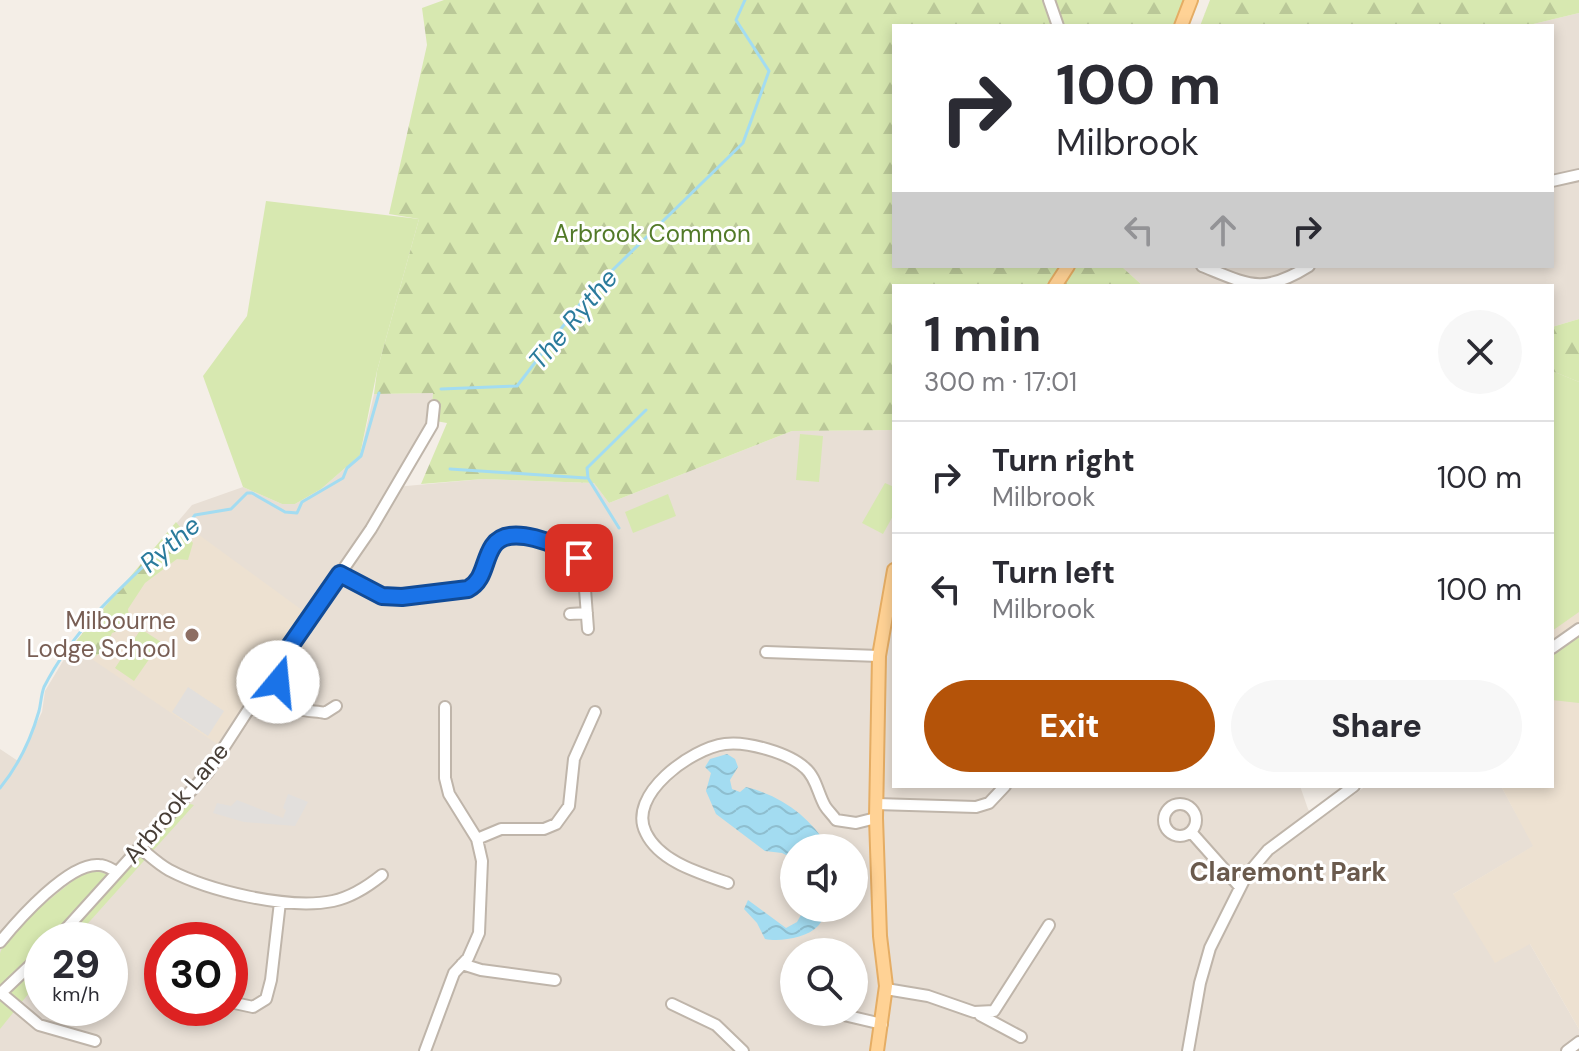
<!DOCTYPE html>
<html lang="en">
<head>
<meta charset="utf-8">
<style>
  body { margin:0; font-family:"DM Sans",sans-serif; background:#f7f7f7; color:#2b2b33; height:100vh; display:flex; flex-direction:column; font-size:30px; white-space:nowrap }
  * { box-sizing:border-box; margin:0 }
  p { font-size:26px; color:#7c7c81 }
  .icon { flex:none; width:44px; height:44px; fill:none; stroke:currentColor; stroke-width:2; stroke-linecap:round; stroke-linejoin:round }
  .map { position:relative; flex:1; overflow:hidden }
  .side { position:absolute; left:892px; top:284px; width:662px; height:504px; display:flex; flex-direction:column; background:#fff; border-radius:0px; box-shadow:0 4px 12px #0003 }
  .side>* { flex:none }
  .banner { position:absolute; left:892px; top:24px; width:662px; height:244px; border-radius:0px; box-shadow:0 4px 12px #0003; background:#fff; color:#2b2b33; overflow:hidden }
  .buttons { position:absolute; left:780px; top:834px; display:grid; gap:16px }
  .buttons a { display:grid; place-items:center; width:88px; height:88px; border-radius:50%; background:#fff; box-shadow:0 4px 12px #0003; font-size:40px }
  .speed { position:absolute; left:24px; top:922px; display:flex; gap:16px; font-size:40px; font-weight:700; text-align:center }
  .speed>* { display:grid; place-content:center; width:104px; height:104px; border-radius:50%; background:#fff; box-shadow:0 4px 12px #0003; line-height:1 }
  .speed small { font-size:20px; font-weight:400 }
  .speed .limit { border:12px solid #d22; background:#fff; color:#111 }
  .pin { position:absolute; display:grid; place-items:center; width:68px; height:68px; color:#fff; margin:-34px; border-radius:16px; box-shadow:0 4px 12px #0006 }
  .me { position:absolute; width:88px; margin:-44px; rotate:17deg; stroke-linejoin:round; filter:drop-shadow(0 0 6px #0008) }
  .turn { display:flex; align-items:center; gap:28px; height:168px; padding:0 32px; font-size:36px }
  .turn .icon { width:104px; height:104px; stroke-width:2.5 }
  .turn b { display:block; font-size:56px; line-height:68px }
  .lanes { display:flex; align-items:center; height:76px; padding:0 32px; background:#0003; justify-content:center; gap:40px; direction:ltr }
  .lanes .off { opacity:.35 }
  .round { display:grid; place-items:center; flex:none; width:84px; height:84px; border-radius:42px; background:#f7f7f7 }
  .summary { display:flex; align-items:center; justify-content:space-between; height:136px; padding:0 32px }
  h1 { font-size:48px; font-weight:800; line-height:60px }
  .action { display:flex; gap:16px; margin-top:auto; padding:16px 32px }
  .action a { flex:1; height:92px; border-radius:48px; background:#b45309; color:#fff; font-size:32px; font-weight:800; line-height:92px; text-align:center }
  .action a+a { background:#f7f7f7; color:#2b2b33 }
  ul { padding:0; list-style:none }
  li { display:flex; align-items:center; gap:24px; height:112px; padding:0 32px; border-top:2px solid #e1e1e2 }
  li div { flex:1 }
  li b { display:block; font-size:30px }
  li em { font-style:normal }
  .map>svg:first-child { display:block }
</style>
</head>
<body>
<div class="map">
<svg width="1579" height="1051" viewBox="0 0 1579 1051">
  <defs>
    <pattern id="forest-firs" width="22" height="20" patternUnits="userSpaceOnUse" patternTransform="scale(2)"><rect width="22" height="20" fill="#d7e8b0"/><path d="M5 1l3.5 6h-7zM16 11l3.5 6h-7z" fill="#bac898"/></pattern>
    <pattern id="water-waves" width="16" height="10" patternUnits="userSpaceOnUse" patternTransform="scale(2)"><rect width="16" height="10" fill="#a3dcf1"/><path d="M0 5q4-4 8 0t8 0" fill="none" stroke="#8ebecf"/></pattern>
  </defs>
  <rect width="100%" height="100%" fill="#f4eee7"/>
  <!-- residential -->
  <path fill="#e8dfd5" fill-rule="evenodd" d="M1579,13V319L1552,327V286H1143L1121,266H1552V26H1525Z
    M433,393L430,420L395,487L483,479L594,483L609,503L792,431L894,430V786H1300L1308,809L1317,822L1366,786H1501L1534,846L1453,894L1530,944L1579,1029V1047L1572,1051H0V749L18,761L42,712L45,691L72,646L192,505L243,487L282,504H295L321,489L360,455L374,394ZM794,848H854V908H794ZM42,940H110V1008H42ZM162,940H230V1008H162ZM794,952H854V1012H794Z"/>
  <!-- education -->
  <path fill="#ede1d1" d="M1552,371L1579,382V1029L1530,944L1495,963L1453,894L1533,846L1501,786H1552Z
    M188,527L306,613L217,744L80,651Z"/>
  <!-- grass -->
  <path fill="#d7e8b0" d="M266,201L419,219L377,371L360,455L321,489L295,504H282L243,487L203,376L247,316Z
    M1552,371L1579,382V612L1552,631Z
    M800,434L823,436L819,482L796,480Z
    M885,483L894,487V514L883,534L862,523Z
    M668,494L676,516L633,533L625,512Z
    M141,629L161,642L134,681L115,668Z
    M1579,635V703L1552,700V655Z
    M187,803L194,805L73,940H42V977L0,1029C0,1010 0,972 0,954C5,932 62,890 80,875L91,869L118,878Z"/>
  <!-- forest -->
  <path fill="url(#forest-firs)" d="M444,0H1188L1177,26H894V266H1065L1050,286H894V430L792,431L609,503L594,483L483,479L421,484L447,423L430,420L433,393L374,394L377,371L419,219L389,214L427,45L422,8Z
    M1210,0H1579V13L1525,26H1200Z
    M1074,266H1121L1143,286H1061Z
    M1579,319V382L1552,371V327Z
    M176,522L193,543L188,560L177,559L145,583L128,609L130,626L112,633L105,650L91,659L72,646Z"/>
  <!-- parking -->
  <path fill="#e2dfdc" d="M188,687L224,711L208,736L172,712Z
    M288,794L308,802L295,826L244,822L213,813L217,803L231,806L237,800L283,818L286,810L283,808Z"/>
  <!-- water -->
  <path fill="url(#water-waves)" d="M727,754L735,759L738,767L730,780L732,789L740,792L746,787C782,796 809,816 829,848H794V859L782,853L765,851L716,814L706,791L711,773L705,767L710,759Z
    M748,900L786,928L797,922L805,908H828C825,913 822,922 818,926C807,938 780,942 765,939L757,923L744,909Z"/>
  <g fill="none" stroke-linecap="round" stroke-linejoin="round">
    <!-- stream -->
    <path stroke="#a3dcf1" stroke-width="3" d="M441,389L517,386L587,295L743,143L769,71L736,20L745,0
      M450,469L586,478
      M619,528L588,478L587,468L646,410
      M0,788C18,766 31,739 39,711C41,703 41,695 44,687C77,622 135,575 187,526L195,515L231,509L247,493H252L285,512L297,513L302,502L343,478L347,468L361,456L379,393"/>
    <!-- minor casing -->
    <g stroke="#bfb5aa" stroke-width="14">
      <path id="minor" d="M1049,0L1058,26
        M1552,181L1579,175
        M1202,266C1249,285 1263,295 1309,266
        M340,574C352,581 364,592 378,595C394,599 465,595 476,584C488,572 484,551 498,540C515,527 572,547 583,563L588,629
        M570,614L587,613
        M1552,648L1579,629
        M766,652L879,656
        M270,675C280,684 285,702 297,708C305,712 316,711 325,713L336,706
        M445,707V778L449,794L477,839L501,829H544L556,824L569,806L574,759L595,712
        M876,804L976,807L989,803L1005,786
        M1164 820a16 16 0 1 1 32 0a16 16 0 1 1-32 0Z
        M1191,832L1240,887
        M139,847C149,855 158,864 169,870C209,891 288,910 333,901C352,897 367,887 382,875
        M728,883C700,873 660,862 646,833C626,795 692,748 725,744C747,741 789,753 805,768C816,777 818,794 825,806C828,811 833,815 836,820L856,823L876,818
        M56,940L208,772L276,667L371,529L432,425L434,406
        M0,942C18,920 69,862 99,865C106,865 111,869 117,872
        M462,964L481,970L555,980
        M886,989L928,996L974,1012L994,1011L1049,925
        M1,993L39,1025L95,1041
        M0,994L42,954
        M230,1002L253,1007L266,999L271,980L280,902
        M672,1004L716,1025L743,1051
        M831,1012L882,1024
        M980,1015L1021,1037
        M425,1051L454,973L468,958L479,933L482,861L477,839
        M1188,1051L1200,983L1210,948L1246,876L1268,850L1354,786
        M1567,1051L1579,1042"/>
    </g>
    <!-- major casing -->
    <g stroke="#e5ad64" stroke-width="16">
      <path id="major" d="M1181,26L1191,0
        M1055,286L1068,266
        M877,1051L886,986L880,936L876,818L879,656L894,570"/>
    </g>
    <!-- minor -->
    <use href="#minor" stroke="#fff" stroke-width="10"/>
    <!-- major -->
    <use href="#major" stroke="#ffd295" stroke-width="12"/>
  </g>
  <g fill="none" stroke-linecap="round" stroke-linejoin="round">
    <!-- route casing -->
    <g stroke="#114b97" stroke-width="20">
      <path id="route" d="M278,682L270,675L340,574L382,596L402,597L468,589C485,580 483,561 493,546C509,522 560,545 579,558"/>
    </g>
    <!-- route -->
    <use href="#route" stroke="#1a73e8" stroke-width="14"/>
  </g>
  <!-- markers -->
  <circle fill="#8d6e63" stroke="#fff" stroke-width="3" cx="192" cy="635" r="8"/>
  <g text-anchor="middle" stroke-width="6" stroke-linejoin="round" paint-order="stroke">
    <!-- park labels -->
    <g font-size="24" fill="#527a28" stroke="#fff">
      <text x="652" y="242">Arbrook Common</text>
    </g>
    <!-- education labels -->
    <g font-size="24" fill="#785e54" stroke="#fff" text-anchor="end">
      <text x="176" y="629">Milbourne<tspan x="176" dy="28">Lodge School</tspan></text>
    </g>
    <!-- street labels -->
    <g font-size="24" fill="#473e36" stroke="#fff">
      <text transform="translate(176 803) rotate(-50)" y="8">Arbrook Lane</text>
    </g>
    <!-- water labels -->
    <g font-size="26" font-style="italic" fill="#2a7b9c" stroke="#fff">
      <text transform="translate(573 319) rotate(-50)" y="9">The Rythe</text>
      <text transform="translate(170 544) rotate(-41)" y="9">Rythe</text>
    </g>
    <!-- neighbourhood labels -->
    <g font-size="26" font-weight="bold" fill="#6a5a4d" stroke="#fff">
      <text x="1288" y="881">Claremont Park</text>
    </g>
  </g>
</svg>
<div class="buttons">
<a><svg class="icon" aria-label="sound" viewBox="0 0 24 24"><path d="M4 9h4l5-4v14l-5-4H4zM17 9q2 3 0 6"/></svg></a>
<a><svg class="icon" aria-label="search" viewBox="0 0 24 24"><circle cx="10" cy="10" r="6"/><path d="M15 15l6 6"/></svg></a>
</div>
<div class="speed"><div>29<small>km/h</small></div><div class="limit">30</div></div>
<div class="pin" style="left:579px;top:558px;background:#d93025"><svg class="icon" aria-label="arrive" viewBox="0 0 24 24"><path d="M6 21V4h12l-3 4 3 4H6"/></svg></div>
<svg class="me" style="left:278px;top:682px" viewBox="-20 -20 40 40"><circle r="19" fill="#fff"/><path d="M0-13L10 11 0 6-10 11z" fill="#1a73e8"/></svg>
<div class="banner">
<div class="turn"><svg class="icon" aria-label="right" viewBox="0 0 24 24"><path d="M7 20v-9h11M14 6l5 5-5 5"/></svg><div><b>100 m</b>Milbrook</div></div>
<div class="lanes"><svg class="icon off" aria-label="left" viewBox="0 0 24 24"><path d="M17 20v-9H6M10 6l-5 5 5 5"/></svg><svg class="icon off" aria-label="ahead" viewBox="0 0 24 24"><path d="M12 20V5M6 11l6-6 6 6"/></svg><svg class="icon" aria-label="right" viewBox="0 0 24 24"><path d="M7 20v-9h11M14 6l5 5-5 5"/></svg></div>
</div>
<section class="side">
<div class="summary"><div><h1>1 min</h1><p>300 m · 17:01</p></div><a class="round"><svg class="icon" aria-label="close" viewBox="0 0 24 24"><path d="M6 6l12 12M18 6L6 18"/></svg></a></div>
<ul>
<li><svg class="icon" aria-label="right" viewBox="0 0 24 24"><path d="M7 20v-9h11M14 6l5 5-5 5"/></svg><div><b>Turn right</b><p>Milbrook</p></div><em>100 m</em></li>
<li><svg class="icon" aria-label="left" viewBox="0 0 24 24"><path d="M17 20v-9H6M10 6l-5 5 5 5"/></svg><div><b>Turn left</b><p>Milbrook</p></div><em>100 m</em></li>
</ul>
<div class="action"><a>Exit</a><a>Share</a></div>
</section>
</div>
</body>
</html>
